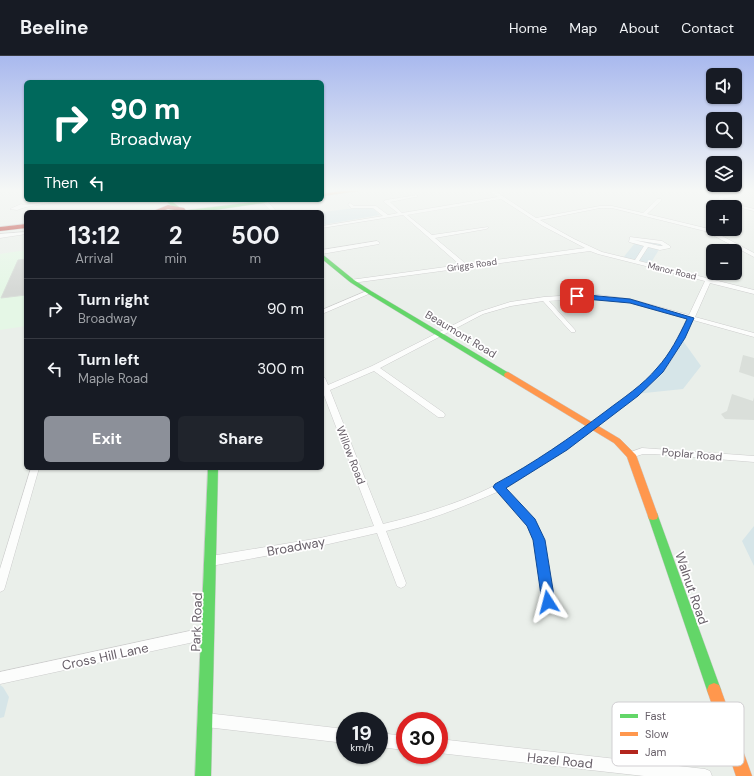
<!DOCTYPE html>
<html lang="en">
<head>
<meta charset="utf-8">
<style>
  body { margin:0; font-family:"DM Sans",sans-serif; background:#20242c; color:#f1f3f6; height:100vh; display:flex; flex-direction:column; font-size:15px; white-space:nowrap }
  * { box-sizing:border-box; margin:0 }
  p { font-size:13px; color:#9ea1a6 }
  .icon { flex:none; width:22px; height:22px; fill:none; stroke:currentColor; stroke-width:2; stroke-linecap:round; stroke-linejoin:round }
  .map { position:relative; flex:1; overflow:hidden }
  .details { position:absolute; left:24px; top:154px; width:300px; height:260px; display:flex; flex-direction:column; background:#171b24; border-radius:6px; box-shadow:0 1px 3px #0004 }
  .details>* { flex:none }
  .hud { position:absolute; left:24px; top:24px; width:300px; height:122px; border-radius:6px; box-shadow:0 1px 3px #0004; background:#00695c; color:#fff; overflow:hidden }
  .tools { position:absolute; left:706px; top:12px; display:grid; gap:8px }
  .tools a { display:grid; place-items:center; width:36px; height:36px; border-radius:6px; background:#171b24; box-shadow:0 1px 3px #0004; font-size:20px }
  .speed { position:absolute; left:336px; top:656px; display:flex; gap:8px; font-size:20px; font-weight:700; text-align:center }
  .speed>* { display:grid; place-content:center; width:52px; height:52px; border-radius:50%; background:#171b24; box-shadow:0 1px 3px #0004; line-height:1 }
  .speed small { font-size:10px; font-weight:400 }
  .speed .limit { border:6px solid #d22; background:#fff; color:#111 }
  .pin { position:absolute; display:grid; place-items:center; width:34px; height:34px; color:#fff; margin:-17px; border-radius:8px; box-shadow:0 2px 6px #0006 }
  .me { position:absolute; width:44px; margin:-22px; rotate:351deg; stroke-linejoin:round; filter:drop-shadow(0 0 3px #0008) }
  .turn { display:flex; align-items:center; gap:14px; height:84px; padding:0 20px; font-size:18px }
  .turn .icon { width:52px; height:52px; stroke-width:2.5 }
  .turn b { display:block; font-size:28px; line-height:34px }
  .then { display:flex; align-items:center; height:38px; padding:0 20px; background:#0003; gap:8px; font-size:15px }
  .eta { display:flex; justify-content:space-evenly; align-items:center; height:68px; text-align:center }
  .eta b { font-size:24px; font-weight:700; line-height:28px }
  .button { display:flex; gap:8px; margin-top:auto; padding:8px 20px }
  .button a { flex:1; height:46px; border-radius:6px; background:#8c9099; color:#fff; font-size:16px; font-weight:700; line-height:46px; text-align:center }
  .button a+a { background:#20242c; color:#f1f3f6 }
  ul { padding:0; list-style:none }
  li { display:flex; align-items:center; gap:12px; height:60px; padding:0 20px; border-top:1px solid #363941 }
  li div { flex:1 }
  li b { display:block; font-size:15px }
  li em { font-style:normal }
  header { display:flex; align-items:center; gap:24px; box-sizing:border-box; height:56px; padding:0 20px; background:#171b24; border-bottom:1px solid #363941 }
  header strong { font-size:19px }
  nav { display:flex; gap:22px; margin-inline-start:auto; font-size:14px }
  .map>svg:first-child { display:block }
</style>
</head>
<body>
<header>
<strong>Beeline</strong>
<nav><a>Home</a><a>Map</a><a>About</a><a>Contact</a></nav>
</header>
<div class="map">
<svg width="754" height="720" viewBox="0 0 754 720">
  <rect width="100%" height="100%" fill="#eaefea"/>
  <!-- commercial -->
  <path fill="#e5f7e6" d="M173,144H236L182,150Z
    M160,146L153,153L136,156H74L114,149L115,152Z
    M26,194V270L0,274V198Z"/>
  <!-- industrial -->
  <path fill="#dadfda" d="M743,299L754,302V321L739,316Z
    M732,338L753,345L754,341V364L725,363L721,358L727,355Z"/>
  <!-- green -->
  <path fill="#d6e5e8" d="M365,151L374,153L380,159L322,169V156Z
    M632,182L666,189L660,192L649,210L622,203L635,187Z
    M681,282L701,310L683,333L635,338L660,314Z
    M754,470V510L742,485Z
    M0,629L3,631L9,641L4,661L0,662Z"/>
  <!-- building -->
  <path fill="#d5d8d5" stroke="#d9ded9" d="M26,203V239L1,242L18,204Z"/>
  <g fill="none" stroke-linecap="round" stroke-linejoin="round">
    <!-- street casing -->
    <g stroke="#ccc" stroke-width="1">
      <path id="street" d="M490,135H495L536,162L600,150H612L643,157L657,143H661V145L647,158L709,173L754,197V201L705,175L612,152H600L540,164L574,183L602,196L635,204L644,190L629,186L630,181L662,185L670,190V192L660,194L648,191L639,205L754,234V238L710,227L695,261L754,277V281L693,264L672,303L664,315L649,330L550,404L505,433L534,464L544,484L554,545L552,549L548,550L544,549L542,545L534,484L527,470L497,436C461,452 424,466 386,475L406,527L405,530L401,532L397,530L396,527L377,477L320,490L211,510L207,508L206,505L207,502L211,500L320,482L374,470L322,334V322H325L328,329L372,310L479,256L510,246L544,241L591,238L630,243L689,259L705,225L598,198L590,195L352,227L349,225L350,224L460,209L403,159L322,172V170L383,160L373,152H351L348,148L350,147L354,150H376L388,159L398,157L384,146V145L386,144L417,139V141H415L390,146L402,157L498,141ZM501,143L543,170L585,192L466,208L435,182L486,173L488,172V171L432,179L407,159ZM634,184L660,188L663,190H660ZM591,242L630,247L687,263C679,280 670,297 658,312C639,335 612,351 587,369C562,388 536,407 507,423C470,444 425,458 383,468L330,334L374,315L438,361H444L445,359L444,357L380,312L483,258L511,250L543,245L571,276H575V274L549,245Z
        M730,135H735L739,139L722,143L728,146L754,153V155L724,148L718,143L719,140L733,138Z
        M57,144H68L26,151L17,154L10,153L21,148L24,149Z
        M263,145H267L277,156H272L263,147Z
        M26,176V178L0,182V178Z
        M377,185L380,187L379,188L322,198V194Z
        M369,234L372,236L371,237L322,258V254Z
        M642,392L754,400V406L654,398H643L631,402L628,401L627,399L628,397Z
        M31,412H39L5,531L4,534L0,536V513Z
        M208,571L212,573L214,577L212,581L208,583L0,628V616Z
        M206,657L345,673V687L206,671L201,669L199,664L201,659Z
        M379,677L405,680V694L379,691Z
        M439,683L705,713L710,715L712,720H644L439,697Z"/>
    </g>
    <!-- fast casing -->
    <g stroke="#cacbca" stroke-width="1">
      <path id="fast" d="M165,144H170L179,151L174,152Z
        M270,144H283L201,156H186L189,154Z
        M322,198L354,224L371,235L512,319L511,321H505L367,237L350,226L322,203Z
        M208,412H218L211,720H195Z
        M653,456L657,457L658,460L721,634L719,639L714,641L709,639L707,634L648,460L649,457Z"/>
    </g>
    <!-- slow casing -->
    <g stroke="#cacbca" stroke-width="1">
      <path id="slow" d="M341,135H358L322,140V138Z
        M508,316L620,383L636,399L658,460L657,463L653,464L649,463L627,401L614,387L505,321L504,319L505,317Z
        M714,627L719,629L721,634L752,720H736L707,634L709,629Z"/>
    </g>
    <!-- jam casing -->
    <g stroke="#cacbca" stroke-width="1">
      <path id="jam" d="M168,149L184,152L187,156L168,153L159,156H151Z
        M26,168V172L0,175V171Z"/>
    </g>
    <!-- street -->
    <use href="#street" fill="#fcfdfc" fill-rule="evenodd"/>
    <!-- fast -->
    <use href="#fast" fill="#63d668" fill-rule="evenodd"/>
    <!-- slow -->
    <use href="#slow" fill="#ff974d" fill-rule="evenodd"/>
    <!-- jam -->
    <use href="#jam" fill="#b3261e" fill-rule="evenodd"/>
  </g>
  <!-- sky -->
  <linearGradient id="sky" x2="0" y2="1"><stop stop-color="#a9b9ee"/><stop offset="0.57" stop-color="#f6f8f6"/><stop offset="1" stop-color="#f6f8f6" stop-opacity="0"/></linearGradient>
  <rect width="754" height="236" fill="url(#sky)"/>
  <!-- route -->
  <path fill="#1a73e8" stroke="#114b97" d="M577,238L630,243L694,262L685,282L663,316L638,340L567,394L506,432L535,463L545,484L555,546L553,550L548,551L544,550L542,546L533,484L527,470L493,431L495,428C534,407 570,382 606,355C623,342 643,329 657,312C670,298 679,280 687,263L630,247L574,242V239Z"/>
  <g text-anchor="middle" stroke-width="3.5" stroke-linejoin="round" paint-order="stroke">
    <!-- far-street labels -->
    <g font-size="9" fill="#675f68" stroke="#fff">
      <text transform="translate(472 209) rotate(-8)" y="3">Griggs Road</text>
      <text transform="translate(672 215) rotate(14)" y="3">Manor Road</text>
    </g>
    <!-- street labels -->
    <g font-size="11" fill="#675f68" stroke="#fff">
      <text transform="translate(461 278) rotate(31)" y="4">Beaumont Road</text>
      <text transform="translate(692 398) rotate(5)" y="4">Poplar Road</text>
      <text transform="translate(351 399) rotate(69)" y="4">Willow Road</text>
    </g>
    <!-- near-street labels -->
    <g font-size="13" fill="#675f68" stroke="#fff">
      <text transform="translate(296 490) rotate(-10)" y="5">Broadway</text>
      <text transform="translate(692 532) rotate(71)" y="5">Walnut Road</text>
      <text transform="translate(196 566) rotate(-88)" y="5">Park Road</text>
      <text transform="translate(105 600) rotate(-12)" y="5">Cross Hill Lane</text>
      <text transform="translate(560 704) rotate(6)" y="5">Hazel Road</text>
    </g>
  </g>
  <!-- legend -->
  <rect x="612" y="646" width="132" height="64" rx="6" fill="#fff" stroke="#d1cfd2" stroke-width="1"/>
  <rect x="620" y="658" width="18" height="4" fill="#63d668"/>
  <rect x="620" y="676" width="18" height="4" fill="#ff974d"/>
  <rect x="620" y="694" width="18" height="4" fill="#b3261e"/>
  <g font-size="11" fill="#675f68">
    <text x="645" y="664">Fast</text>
    <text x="645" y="682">Slow</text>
    <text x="645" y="700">Jam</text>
  </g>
</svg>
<div class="tools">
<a><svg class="icon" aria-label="sound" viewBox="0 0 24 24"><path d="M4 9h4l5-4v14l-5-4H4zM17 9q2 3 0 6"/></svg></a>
<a><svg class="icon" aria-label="search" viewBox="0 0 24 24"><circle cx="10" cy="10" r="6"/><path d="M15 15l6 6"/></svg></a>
<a><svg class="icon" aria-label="layers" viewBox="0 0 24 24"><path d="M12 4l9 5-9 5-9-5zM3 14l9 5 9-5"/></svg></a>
<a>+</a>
<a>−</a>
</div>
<div class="speed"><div>19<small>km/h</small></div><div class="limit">30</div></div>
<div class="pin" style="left:577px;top:240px;background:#d93025"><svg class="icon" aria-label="arrive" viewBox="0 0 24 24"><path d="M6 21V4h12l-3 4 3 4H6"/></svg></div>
<svg class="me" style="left:548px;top:546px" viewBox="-20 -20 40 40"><path d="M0-17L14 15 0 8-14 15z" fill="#1a73e8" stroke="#fff" stroke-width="4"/></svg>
<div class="hud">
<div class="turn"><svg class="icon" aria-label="right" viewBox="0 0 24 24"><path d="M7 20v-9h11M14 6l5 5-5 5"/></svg><div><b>90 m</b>Broadway</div></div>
<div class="then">Then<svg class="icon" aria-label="left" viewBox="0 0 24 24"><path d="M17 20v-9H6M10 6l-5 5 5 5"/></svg></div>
</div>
<section class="details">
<div class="eta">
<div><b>13:12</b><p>Arrival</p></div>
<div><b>2</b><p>min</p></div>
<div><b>500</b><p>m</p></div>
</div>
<ul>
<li><svg class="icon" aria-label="right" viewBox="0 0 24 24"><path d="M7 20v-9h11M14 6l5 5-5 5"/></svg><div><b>Turn right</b><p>Broadway</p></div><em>90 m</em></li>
<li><svg class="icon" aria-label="left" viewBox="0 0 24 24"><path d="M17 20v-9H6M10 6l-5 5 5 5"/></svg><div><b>Turn left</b><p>Maple Road</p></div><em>300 m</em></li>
</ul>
<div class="button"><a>Exit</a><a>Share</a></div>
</section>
</div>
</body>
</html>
